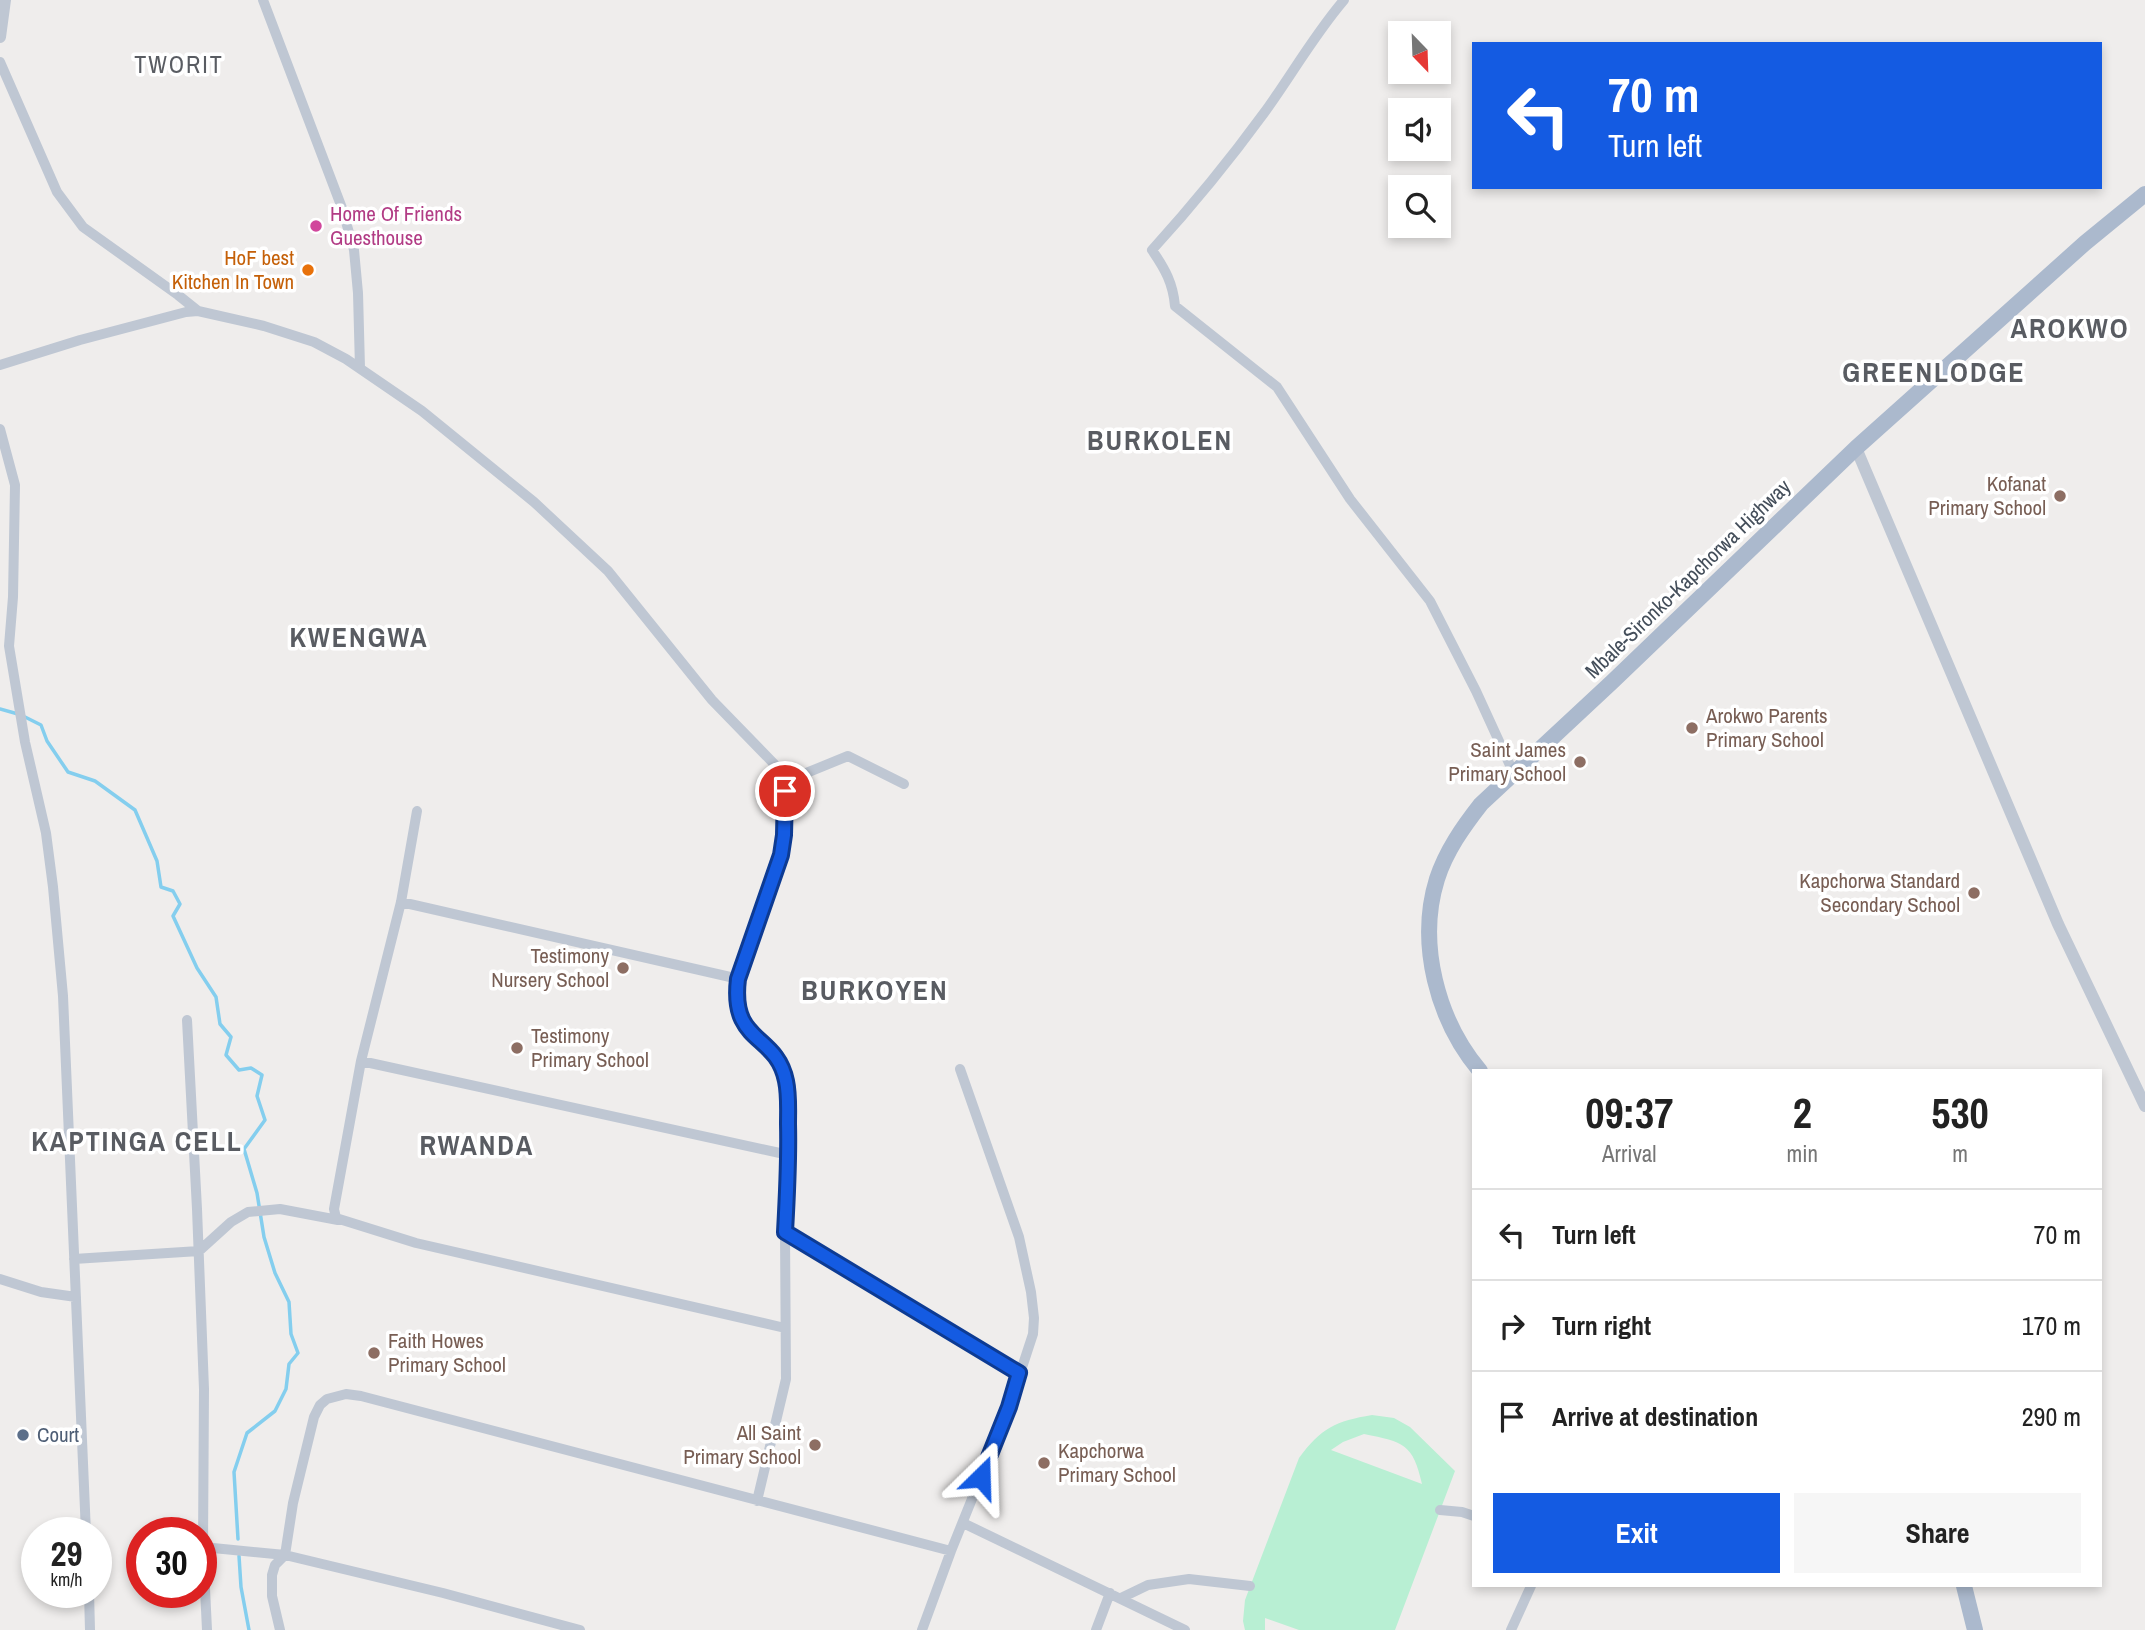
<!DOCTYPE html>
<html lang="en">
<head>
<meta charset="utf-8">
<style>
  body { margin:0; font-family:"Archivo Narrow",sans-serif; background:#f6f6f6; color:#222; height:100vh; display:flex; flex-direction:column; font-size:26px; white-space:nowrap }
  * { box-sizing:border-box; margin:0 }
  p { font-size:23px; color:#767676 }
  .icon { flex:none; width:38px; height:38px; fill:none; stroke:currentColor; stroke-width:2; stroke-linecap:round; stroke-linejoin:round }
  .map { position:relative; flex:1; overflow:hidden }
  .side { position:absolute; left:1472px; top:1069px; width:630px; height:518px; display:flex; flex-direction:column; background:#fff; border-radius:0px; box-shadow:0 4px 10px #0003 }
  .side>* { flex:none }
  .guide { position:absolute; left:1472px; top:42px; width:630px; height:147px; border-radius:0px; box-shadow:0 4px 10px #0003; background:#145be2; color:#fff; overflow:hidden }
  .needle { width:46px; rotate:157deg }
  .tools { position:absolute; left:1388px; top:21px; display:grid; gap:14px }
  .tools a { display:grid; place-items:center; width:63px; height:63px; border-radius:0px; background:#fff; box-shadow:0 4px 10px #0003; font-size:35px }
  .speed { position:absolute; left:21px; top:1517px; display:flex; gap:14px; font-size:35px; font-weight:700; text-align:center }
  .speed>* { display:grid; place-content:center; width:91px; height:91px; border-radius:50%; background:#fff; box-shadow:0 4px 10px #0003; line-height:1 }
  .speed small { font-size:18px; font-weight:400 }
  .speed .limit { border:10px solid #d22; background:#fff; color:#111 }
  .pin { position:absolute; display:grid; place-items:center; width:60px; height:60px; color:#fff; margin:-30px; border:4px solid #fff; border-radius:50%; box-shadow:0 2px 7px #0007 }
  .me { position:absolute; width:77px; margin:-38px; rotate:22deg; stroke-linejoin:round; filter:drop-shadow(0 0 5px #0008) }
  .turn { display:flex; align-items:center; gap:24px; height:147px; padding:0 21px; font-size:32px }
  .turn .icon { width:91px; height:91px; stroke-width:2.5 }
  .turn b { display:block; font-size:49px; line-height:60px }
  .eta { display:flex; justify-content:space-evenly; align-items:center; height:119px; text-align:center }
  .eta b { font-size:42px; font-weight:700; line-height:49px }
  .primary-button { display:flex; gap:14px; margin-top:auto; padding:14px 21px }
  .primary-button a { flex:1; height:80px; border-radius:0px; background:#145be2; color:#fff; font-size:28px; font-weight:700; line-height:80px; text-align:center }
  .primary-button a+a { background:#f6f6f6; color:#222 }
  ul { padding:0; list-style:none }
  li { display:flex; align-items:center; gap:21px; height:91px; padding:0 21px; border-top:2px solid #e0e0e0 }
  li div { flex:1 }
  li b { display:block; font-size:26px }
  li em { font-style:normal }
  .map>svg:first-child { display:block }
</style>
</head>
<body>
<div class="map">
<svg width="2145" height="1630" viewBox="0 0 2145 1630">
  <rect width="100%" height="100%" fill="#efedec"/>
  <!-- green -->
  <path fill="#b8efd3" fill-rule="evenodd" d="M1372,1415L1394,1418L1410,1427L1455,1471L1395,1630H1299L1265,1618V1630H1245L1243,1621L1245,1600L1299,1458C1321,1428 1336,1421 1372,1415ZM1364,1434C1404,1442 1413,1444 1422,1484L1331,1450L1343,1442Z"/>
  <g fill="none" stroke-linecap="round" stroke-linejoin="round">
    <!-- stream -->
    <path stroke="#84ceee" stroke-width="3.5" d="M0,709L18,714
      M25,717L41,725L47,741L68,772L95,781L135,810L157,861L161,887L173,891L180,904L173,916L197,968L216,997L220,1024L231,1037L226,1055L239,1070L251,1068L262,1075L257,1096L265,1120L244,1149L257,1193L264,1237L275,1273L289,1302L291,1334L298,1353L289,1364L286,1389L275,1411L247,1433L234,1472L238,1539
      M239,1556L241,1587L249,1630"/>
    <!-- minor -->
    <path stroke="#bfc7d3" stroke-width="10" d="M263,0L342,208L354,250L358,293L360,368
      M1344,0C1314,35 1291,76 1264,113C1229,161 1192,206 1152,250C1165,269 1173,283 1175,306L1277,387L1350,499L1430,601L1476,691L1514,774
      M0,62L57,192L83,227L178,295L198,311L264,326L314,342L346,359L422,411L534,502L608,571L712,700L781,771C801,832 759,920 739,979L736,997L741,1020L745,1027L774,1055L781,1065L786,1079L788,1093L789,1155L785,1232L786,1379L757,1501
      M0,365L80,340L186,312L198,311
      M0,429L15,485L13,597L9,646L25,742L46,833L53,887L63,996L86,1533
      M784,782L848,756L904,784
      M417,811L401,902L361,1061L334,1209L336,1218L416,1243L785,1328
      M401,902L739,979
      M187,1020L197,1209L204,1389L203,1547L207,1630
      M361,1061L789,1155
      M785,1232L1019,1373
      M74,1259L199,1251L231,1222L248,1212L280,1209L338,1220
      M0,1279L41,1292L76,1297
      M1440,1510L1462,1512L1474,1516
      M963,1523L1185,1630
      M203,1547L285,1555L443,1593L580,1630
      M89,1592L90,1630
      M1121,1598L1148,1585L1189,1579L1250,1586
      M280,1630L272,1596V1575L275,1565L285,1555L293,1503L314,1417L320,1405L327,1399L346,1394L361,1396L951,1551
      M922,1630L951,1551L1009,1407L1033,1334L1034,1318L1031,1292L1019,1237L960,1069
      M1096,1630L1110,1593
      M1511,1630L1531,1586"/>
    <!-- tertiary -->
    <path stroke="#bfc7d3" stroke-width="12" d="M0,37L5,0
      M1856,448L2058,924L2145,1106"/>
    <!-- primary -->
    <path stroke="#abb9cd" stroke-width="16" d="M1480,1071C1437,1020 1417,943 1437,879C1446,851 1463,827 1481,804L1612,682L1856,448L2085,243L2145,194
      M1964,1586L1975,1630"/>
  </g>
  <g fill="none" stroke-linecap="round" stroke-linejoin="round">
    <!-- route casing -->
    <g stroke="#0d3b93" stroke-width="18">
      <path id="route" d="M785,791L784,835L781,855L738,979C730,1045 776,1032 786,1081C789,1095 788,1110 788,1124C789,1160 787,1196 785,1232L1019,1373L1009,1407L981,1477"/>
    </g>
    <!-- route -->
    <use href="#route" stroke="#145be2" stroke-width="12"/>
  </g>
  <!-- markers -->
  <circle fill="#d1479c" stroke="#fff" stroke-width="2.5" cx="316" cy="226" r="7"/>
  <circle fill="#e8710a" stroke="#fff" stroke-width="2.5" cx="308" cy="270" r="7"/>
  <g fill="#8d6e63" stroke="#fff" stroke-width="2.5">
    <circle cx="2060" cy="496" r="7"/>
    <circle cx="1692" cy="728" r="7"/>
    <circle cx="1580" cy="762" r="7"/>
    <circle cx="1974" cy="893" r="7"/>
    <circle cx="623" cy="968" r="7"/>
    <circle cx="517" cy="1048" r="7"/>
    <circle cx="374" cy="1353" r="7"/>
    <circle cx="815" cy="1445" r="7"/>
    <circle cx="1044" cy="1463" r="7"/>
  </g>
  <circle fill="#5c6f8a" stroke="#fff" stroke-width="2.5" cx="23" cy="1435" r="7"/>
  <g text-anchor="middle" stroke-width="7" stroke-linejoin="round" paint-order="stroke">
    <!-- hotel labels -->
    <g font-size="21" fill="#b23c85" stroke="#fff" text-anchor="start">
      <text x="330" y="221">Home Of Friends<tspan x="330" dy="24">Guesthouse</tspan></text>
    </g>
    <!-- food labels -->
    <g font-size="21" fill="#c56008" stroke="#fff" text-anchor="end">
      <text x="294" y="265">HoF best<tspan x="294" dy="24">Kitchen In Town</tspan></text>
    </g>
    <!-- education labels -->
    <g font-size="21" fill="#785e54" stroke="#fff" text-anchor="end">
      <text x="2046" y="491">Kofanat<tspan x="2046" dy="24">Primary School</tspan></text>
      <text x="1706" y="723" text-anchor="start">Arokwo Parents<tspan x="1706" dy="24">Primary School</tspan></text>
      <text x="1566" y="757">Saint James<tspan x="1566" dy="24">Primary School</tspan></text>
      <text x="1960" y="888">Kapchorwa Standard<tspan x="1960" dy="24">Secondary School</tspan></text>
      <text x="609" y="963">Testimony<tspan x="609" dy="24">Nursery School</tspan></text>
      <text x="531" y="1043" text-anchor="start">Testimony<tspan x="531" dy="24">Primary School</tspan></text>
      <text x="388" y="1348" text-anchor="start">Faith Howes<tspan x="388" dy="24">Primary School</tspan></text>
      <text x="801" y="1440">All Saint<tspan x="801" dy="24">Primary School</tspan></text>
      <text x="1058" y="1458" text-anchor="start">Kapchorwa<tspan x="1058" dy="24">Primary School</tspan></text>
    </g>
    <!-- street labels -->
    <g font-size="21" fill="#444e5a" stroke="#fff">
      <text transform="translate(1688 579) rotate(-44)" y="7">Mbale-Sironko-Kapchorwa Highway</text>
    </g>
    <!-- service labels -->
    <g font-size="21" fill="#4e5e75" stroke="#fff" text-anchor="start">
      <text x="37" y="1442">Court</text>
    </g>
    <!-- quarter labels -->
    <g font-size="24" letter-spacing="2" fill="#595c62" stroke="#fff">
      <text x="179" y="73">TWORIT</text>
    </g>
    <!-- district labels -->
    <g font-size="28" font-weight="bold" letter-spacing="2" fill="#595c62" stroke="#fff">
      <text x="2070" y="338">AROKWO</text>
      <text x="1934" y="382">GREENLODGE</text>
      <text x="1160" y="450">BURKOLEN</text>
      <text x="359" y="647">KWENGWA</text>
      <text x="875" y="1000">BURKOYEN</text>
      <text x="137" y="1151">KAPTINGA CELL</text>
      <text x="477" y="1155">RWANDA</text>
    </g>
  </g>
</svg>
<div class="tools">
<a><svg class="needle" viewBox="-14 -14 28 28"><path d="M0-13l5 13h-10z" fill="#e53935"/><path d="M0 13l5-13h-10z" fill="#767676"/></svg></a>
<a><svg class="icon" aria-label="sound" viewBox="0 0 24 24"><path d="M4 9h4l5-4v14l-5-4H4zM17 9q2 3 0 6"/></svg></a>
<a><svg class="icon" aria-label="search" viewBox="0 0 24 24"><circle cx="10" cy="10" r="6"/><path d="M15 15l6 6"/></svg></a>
</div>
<div class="speed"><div>29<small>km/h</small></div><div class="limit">30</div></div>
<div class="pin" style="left:785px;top:791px;background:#d93025"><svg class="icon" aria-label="arrive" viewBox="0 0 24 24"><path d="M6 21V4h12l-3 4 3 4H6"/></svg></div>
<svg class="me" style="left:981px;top:1477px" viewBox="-20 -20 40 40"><path d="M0-17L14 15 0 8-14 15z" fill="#145be2" stroke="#fff" stroke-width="4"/></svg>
<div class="guide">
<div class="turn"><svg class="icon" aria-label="left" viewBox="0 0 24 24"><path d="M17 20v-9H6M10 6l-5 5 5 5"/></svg><div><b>70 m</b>Turn left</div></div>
</div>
<section class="side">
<div class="eta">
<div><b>09:37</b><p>Arrival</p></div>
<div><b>2</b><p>min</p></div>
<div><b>530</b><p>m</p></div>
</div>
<ul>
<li><svg class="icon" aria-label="left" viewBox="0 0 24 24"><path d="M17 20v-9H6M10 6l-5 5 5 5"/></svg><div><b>Turn left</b></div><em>70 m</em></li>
<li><svg class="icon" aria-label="right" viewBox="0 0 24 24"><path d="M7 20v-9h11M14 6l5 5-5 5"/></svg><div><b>Turn right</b></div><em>170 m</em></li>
<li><svg class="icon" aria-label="arrive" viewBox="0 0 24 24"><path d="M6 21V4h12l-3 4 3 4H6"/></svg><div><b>Arrive at destination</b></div><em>290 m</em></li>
</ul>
<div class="primary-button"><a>Exit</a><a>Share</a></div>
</section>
</div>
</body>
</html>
